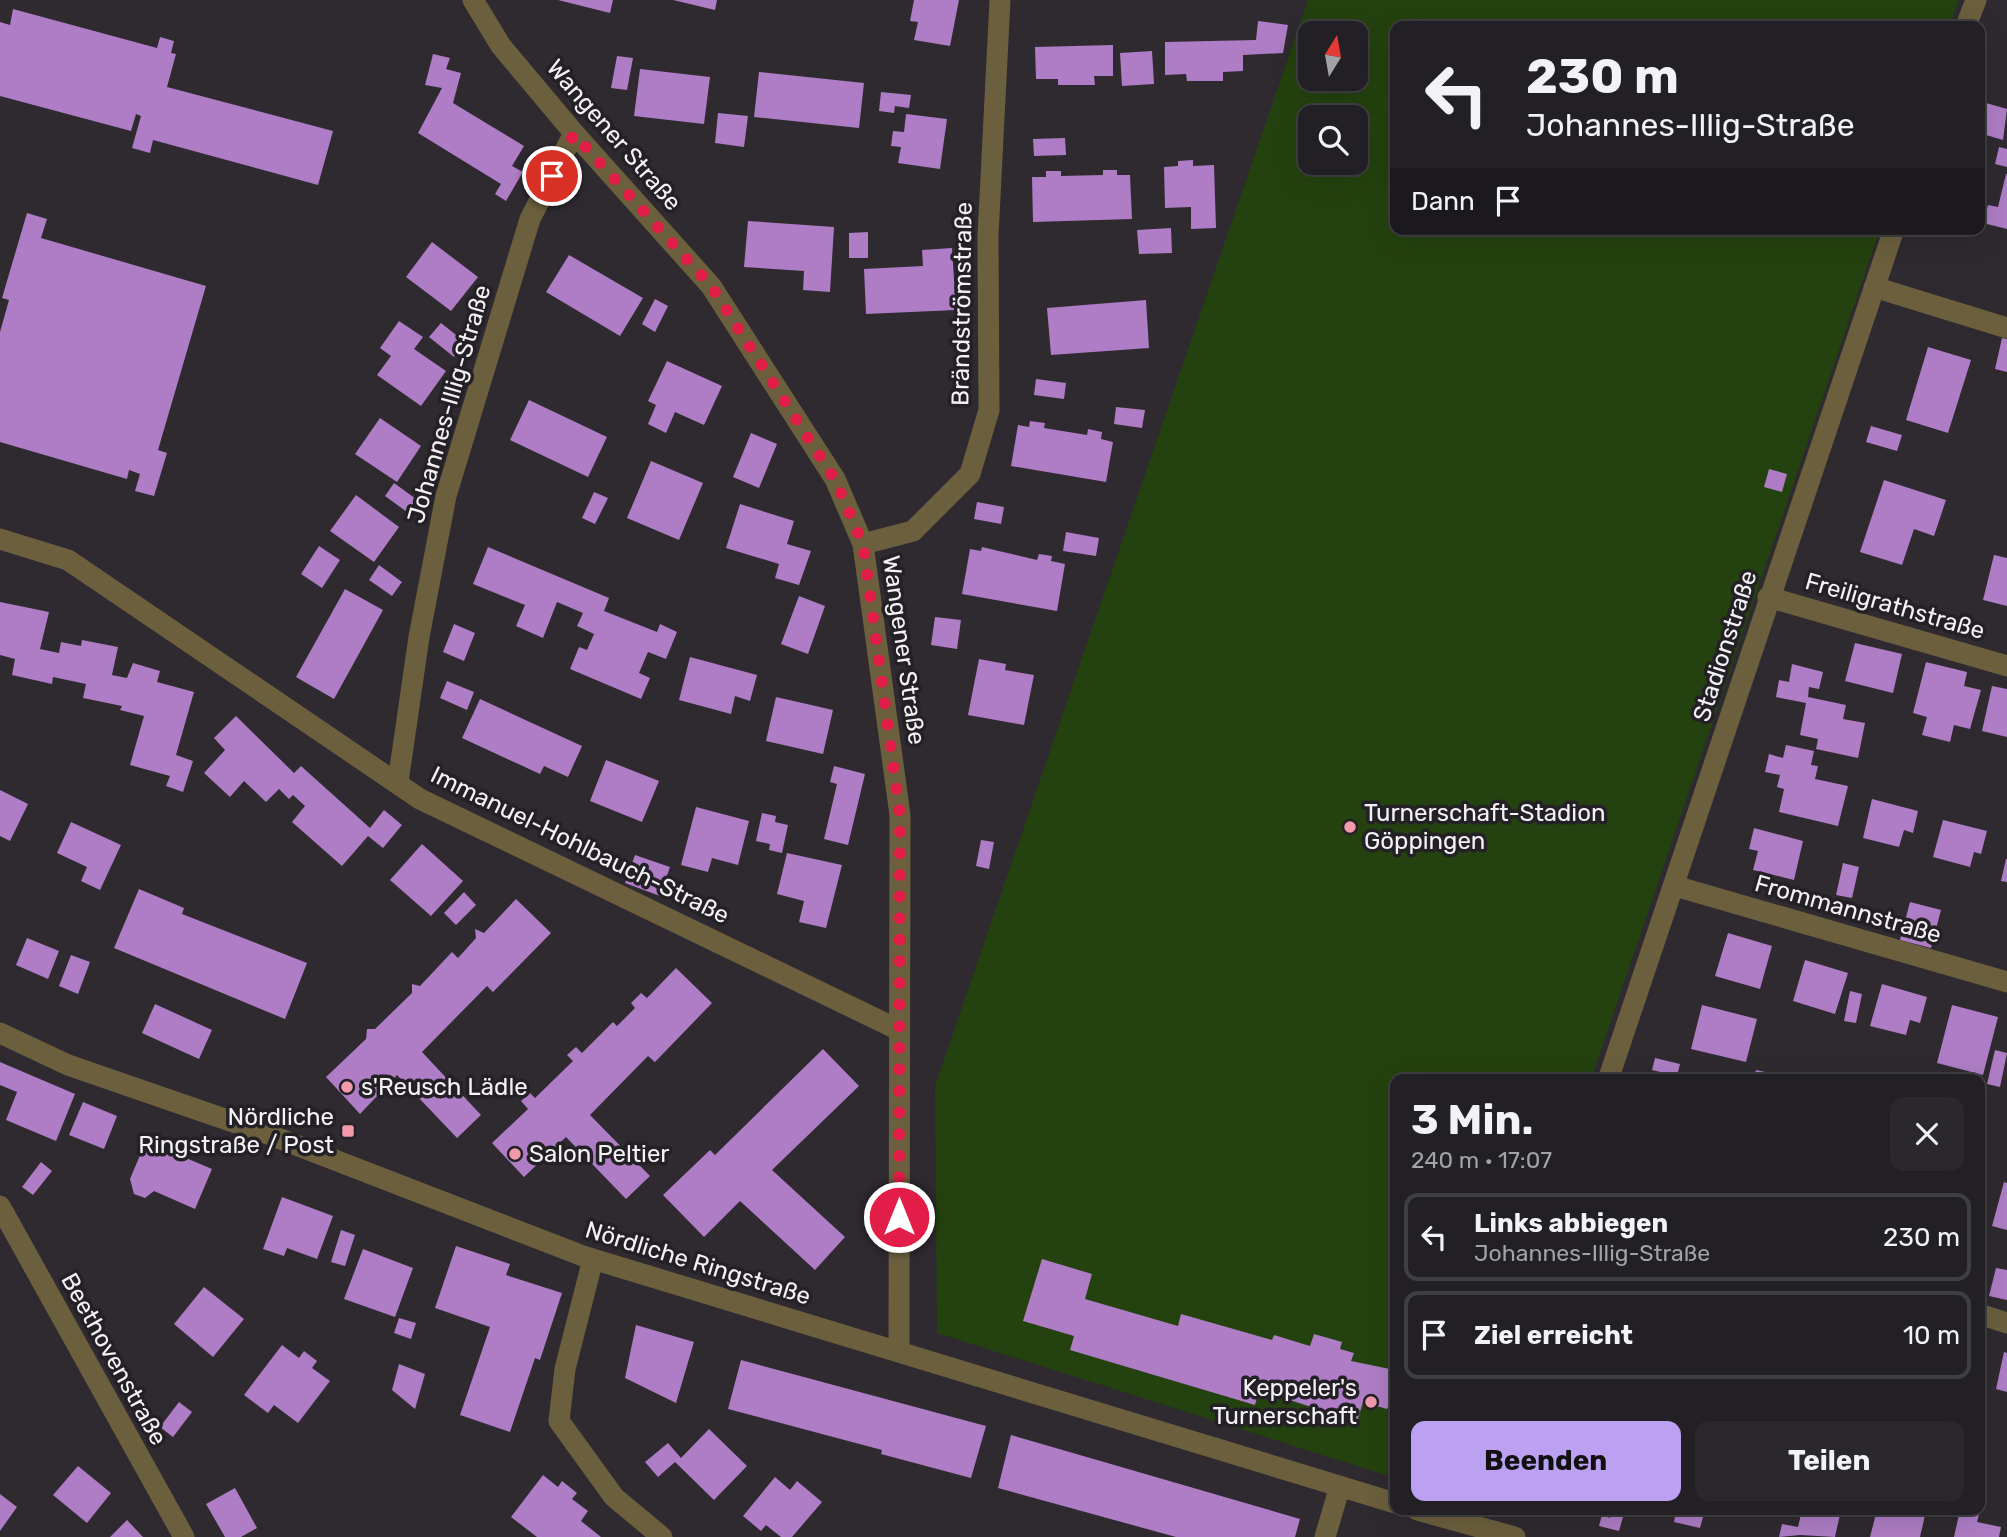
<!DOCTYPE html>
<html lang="de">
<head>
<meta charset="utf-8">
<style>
  body { margin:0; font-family:Rubik,sans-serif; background:#2a282c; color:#f1f3f6; height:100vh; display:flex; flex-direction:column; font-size:26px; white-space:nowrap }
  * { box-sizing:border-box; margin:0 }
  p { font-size:23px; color:#a2a3a6 }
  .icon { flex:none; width:38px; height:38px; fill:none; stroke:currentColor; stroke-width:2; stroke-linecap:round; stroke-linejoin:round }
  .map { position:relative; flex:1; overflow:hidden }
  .details { position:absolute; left:1390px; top:1074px; width:595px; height:441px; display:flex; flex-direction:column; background:#222024; border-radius:14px; box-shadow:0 7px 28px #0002,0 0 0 2px #3f3e41 }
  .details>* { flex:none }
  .banner { position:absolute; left:1390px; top:21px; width:595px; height:214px; border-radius:14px; box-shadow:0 7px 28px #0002,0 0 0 2px #3f3e41; background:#222024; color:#f1f3f6; overflow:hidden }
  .needle { width:46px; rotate:11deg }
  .controls { position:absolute; left:1298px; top:21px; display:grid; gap:14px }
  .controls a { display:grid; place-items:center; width:70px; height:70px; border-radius:14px; background:#222024; box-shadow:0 7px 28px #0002,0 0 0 2px #3f3e41; font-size:35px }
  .pin { position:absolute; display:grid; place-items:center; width:60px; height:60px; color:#fff; margin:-30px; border:4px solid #fff; border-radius:50%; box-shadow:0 2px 7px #0007 }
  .me { position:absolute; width:77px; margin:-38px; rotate:0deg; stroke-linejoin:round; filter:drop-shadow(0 0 5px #0008) }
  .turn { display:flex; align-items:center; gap:24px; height:147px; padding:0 21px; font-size:32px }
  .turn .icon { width:91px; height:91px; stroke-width:2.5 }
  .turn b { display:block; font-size:49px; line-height:60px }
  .then { display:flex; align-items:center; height:66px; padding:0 21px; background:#0003; gap:14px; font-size:26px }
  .round { display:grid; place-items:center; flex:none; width:74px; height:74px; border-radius:14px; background:#2a282c }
  .headline { display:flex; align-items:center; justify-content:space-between; height:119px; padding:0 21px }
  h1 { font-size:42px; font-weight:700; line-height:52px }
  .action { display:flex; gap:14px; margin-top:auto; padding:14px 21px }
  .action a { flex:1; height:80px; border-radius:14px; background:#bca0f2; color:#111; font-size:28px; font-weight:700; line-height:80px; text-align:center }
  .action a+a { background:#2a282c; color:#f1f3f6 }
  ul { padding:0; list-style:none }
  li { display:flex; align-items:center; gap:21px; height:88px; margin:0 14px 10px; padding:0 7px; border:4px solid #3f3e41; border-radius:14px }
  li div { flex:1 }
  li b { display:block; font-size:26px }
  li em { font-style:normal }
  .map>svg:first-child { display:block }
</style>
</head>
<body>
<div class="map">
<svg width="2007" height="1537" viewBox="0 0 2007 1537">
  <rect width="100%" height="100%" fill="#2e2a30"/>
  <!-- green -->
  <path fill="#24420f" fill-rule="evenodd" d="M1308,0H1959L1950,26H1395V229H1880L1591,1080H1395V1478L937,1333L935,1086ZM1311,33H1356V79H1311ZM1311,117H1356V163H1311Z"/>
  <!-- building -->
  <path fill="#ae7dc5" d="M558,0H613L610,13Z
    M673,0H717L715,10Z
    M914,0H959L950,46L914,40L918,22L910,21Z
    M13,9L157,48L160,37L174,41L171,53L176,54L167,87L333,131L318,185L153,140L150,153L132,148L141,116L136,114L131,131L0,96V22L10,25Z
    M1258,21L1288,25L1283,53L1243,55V71L1223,72V81H1187L1186,74L1165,75V42L1256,40Z
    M1113,45V76H1094L1095,85H1058V79H1036L1035,47Z
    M1152,51L1154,84L1122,86L1120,53Z
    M433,54L450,58L446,69L461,73L453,103L524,146L512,166L523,172L506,201L495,194L501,184L418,133L442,88L425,85Z
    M617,56L633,58L627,90L611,88Z
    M640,69L710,77L704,124L634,116Z
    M759,72L864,83L859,128L754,117Z
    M881,92L911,95L909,108L895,106L894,113L879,111Z
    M1986,103L2007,109L2003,140L1979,133Z
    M718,113L748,116L744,147L715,143Z
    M906,114L947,119L940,169L898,163L901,147L891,146L893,131L904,132Z
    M1065,138L1066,155L1034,156L1033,139Z
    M1999,147L2007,149V167L1995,164Z
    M1193,160V166L1214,165L1216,228L1191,229V207L1165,208L1164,167L1178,166V161Z
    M1103,170H1117V175H1130L1132,219L1033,222L1032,177H1046V171H1061V176L1103,175Z
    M2006,174H2007V229L1983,223L1988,205L1998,207Z
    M27,213L47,219L41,238L206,286L158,450L167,453L154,496L135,491L140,474L129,470L127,479L0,442V332L9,300L2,298Z
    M748,221L834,227L830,292L803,290L804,271L744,267Z
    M1171,228L1172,253L1139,254L1137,230Z
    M868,232V258H849V233Z
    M432,242L478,277L451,311L406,277Z
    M952,248L956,310L866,314L864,269L923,266L922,250Z
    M569,255L643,298L620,336L546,292Z
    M655,299L668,306L655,332L642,324Z
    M1146,300L1149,348L1051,355L1047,308Z
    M399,321L423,337L414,349L446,371L421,406L377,375L391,356L380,348Z
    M441,323L465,342L454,357L429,337Z
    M2002,338L2007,339V372L1995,369Z
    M1928,347L1971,360L1948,433L1906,420Z
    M667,361L722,386L704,425L675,412L666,433L648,424L656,405L648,401Z
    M1036,379L1066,383L1064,399L1034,395Z
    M529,400L607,437L588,477L510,440Z
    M1116,407L1145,410L1142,428L1114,424Z
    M380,418L421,446L397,482L355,454Z
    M1030,421L1045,423L1044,428L1087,435L1088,429L1102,432L1101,439L1113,442L1106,482L1011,466L1018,425L1029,427Z
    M1871,426L1902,435L1897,451L1866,442Z
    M751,433L777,444L759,488L733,477Z
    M651,461L703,483L679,540L627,518Z
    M1769,469L1787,474L1782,492L1764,487Z
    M1884,480L1946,500L1934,536L1914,529L1902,565L1860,552Z
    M394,483L416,499L407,512L385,496Z
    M594,492L608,498L595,524L582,518Z
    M356,495L399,527L374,562L330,531Z
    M977,502L1004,507L1001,524L974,519Z
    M740,504L794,521L787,544L811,551L799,585L775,578L779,564L726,548Z
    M1066,532L1099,538L1096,556L1063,551Z
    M319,546L340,560L322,588L301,574Z
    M488,547L609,598L604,611L657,632L660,624L677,632L666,659L648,652L639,673L650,678L641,699L570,669L579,647L587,650L594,634L577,626L583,613L557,602L543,638L516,626L525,605L473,584Z
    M982,547L1037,560L1039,554L1052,556L1051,561L1065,564L1057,611L962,594L970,549L981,551Z
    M1994,555L2007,558V606L1983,600Z
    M379,565L402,582L392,596L369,580Z
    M345,589L383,610L334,699L296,677Z
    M799,596L825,606L808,654L781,644Z
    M0,602L49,612L40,649L59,653L61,642L81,646L82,640L118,647L112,675L127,678L133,663L160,671L157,682L194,692L176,755L193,761L183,792L166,786L170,776L130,765L144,716L120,710L122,706L83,698L86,684L53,677L52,684L12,675L15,659L0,655Z
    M935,617L961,620L957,649L931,645Z
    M454,624L475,633L464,661L443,652Z
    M1855,643L1902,654L1893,693L1845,681Z
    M690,657L757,675L750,701L735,696L731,714L679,700Z
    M979,659L1006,664L1005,670L1034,675L1024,725L968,715Z
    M1926,662L1967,672L1964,686L1981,690L1970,729L1954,725L1950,742L1922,735L1927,717L1913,713Z
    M1792,664L1823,672L1819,689L1809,687L1808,697L1846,705L1843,719L1865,723L1858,758L1816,749L1818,739L1800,735L1806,703L1776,697L1779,680L1789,682Z
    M447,681L474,692L467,710L440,698Z
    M1992,686L2007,689V737L1982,731Z
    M776,697L833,710L823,754L766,741Z
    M480,699L582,746L568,777L544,766L540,774L462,738Z
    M236,716L294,773L301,766L370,828L384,810L402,825L383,848L368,836L342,866L292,822L305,806L293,795L289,799L279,789L266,802L244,781L230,797L204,773L225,750L214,738Z
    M1786,745L1814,751L1811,765L1818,766L1815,779L1848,786L1838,826L1779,812L1784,789L1777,787L1780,775L1765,772L1769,754L1783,758Z
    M606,760L659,781L642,822L590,801Z
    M834,766L865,774L848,845L824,839L837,784L830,782Z
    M0,790L28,804L10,841L0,836Z
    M1872,799L1918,811L1913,833L1904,830L1899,847L1863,838Z
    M696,807L749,821L738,865L712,858L708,872L681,865Z
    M762,813L776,816L775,822L788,825L782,853L769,850L770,844L756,841Z
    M1943,820L1987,831L1981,854L1974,852L1970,867L1933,857Z
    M71,822L121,845L100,890L81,881L87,867L57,853Z
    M1754,828L1803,841L1794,880L1753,870L1758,851L1749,849Z
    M981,840L994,842L989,869L976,866Z
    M422,844L463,881L431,916L390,880Z
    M787,853L842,865L826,928L799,922L804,901L777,894Z
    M635,855L670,867L660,896L625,883Z
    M2006,859H2007V882L2001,881Z
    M1843,863L1859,867L1852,898L1836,895Z
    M139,889L184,908L182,914L307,963L285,1019L114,948Z
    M464,892L476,905L456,925L444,913Z
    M516,899L551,933L493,992L487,986L422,1052L481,1115L457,1138L397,1075L360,1114L326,1077L366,1039L367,1029H375L412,993V984L420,986L452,952L458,958L476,938L475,929L484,933Z
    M1910,902L1941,910L1931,948L1900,940Z
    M1728,933L1772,946L1760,989L1715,976Z
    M27,938L59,951L48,979L16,965Z
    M71,955L90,962L78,994L59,986Z
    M1805,960L1848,973L1835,1014L1793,1001Z
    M676,968L712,1003L655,1062L648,1056L590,1115L650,1176L626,1199L566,1137L524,1177L492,1143L528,1109L521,1101L530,1093L535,1098L573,1061L567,1055L576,1047L582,1053L613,1022L617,1026L635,1008L631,1003L641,993L647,998Z
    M1882,984L1927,997L1920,1023L1910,1020L1906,1035L1870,1026Z
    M1850,991L1862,994L1856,1023L1844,1021Z
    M155,1004L212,1030L199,1059L142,1033Z
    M1702,1005L1757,1019L1746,1062L1691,1049Z
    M1952,1005L1998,1017L1983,1075L1937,1063Z
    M823,1049L859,1086L772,1170L845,1237L815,1270L740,1201L704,1237L663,1195L710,1150L715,1155Z
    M1995,1050L2007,1053L2000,1087L1987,1084Z
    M1655,1058L1680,1064L1677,1076L1652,1070Z
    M0,1062L75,1094L56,1141L6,1120L17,1092L0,1085Z
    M1756,1070L1784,1076V1080H1754Z
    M83,1102L117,1116L104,1149L69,1135Z
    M146,1141L212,1169L195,1209L154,1191L145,1198L134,1194L130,1179Z
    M41,1162L52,1171L33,1195L22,1187Z
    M2004,1182L2007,1183V1230L1992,1226Z
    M282,1197L333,1216L317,1259L287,1248L284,1256L263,1249Z
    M341,1230L355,1235L345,1266L331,1262Z
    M456,1246L510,1264L506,1275L562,1293L540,1360L535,1358L510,1432L460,1415L490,1327L435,1308Z
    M363,1249L413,1268L395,1317L344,1299Z
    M1042,1259L1092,1274L1085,1299L1178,1326L1181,1314L1272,1340L1274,1335L1310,1346L1314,1334L1342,1342L1340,1349L1354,1353L1351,1361L1395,1370L1392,1398L1387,1409L1363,1402L1357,1422L1259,1390L1255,1405L1070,1350L1074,1336L1023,1321Z
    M1996,1268L2007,1270V1300L1989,1296Z
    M204,1287L244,1319L213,1357L174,1324Z
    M399,1318L416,1323L411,1339L394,1333Z
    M636,1325L694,1342L676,1403L625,1378Z
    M282,1345L299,1358L304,1351L317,1361L312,1368L330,1381L298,1423L274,1405L268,1413L244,1395Z
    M2004,1352L2007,1353V1392L1996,1389Z
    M741,1360L986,1426L971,1478L881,1454L882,1450L728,1409Z
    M399,1364L425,1374L415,1409L392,1390Z
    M179,1402L192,1412L173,1437L160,1427Z
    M709,1429L747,1466L714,1500L675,1462L658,1477L645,1462L668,1443L681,1458Z
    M1011,1435L1300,1519L1295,1537H1176L998,1488Z
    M78,1466L111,1493L87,1523L53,1495Z
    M543,1475L558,1487L562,1481L577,1493L572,1499L588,1511L581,1521L601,1537H537L511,1517Z
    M775,1477L790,1490L797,1481L822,1502L792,1537H781L766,1525L761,1531L743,1516Z
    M235,1488L257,1528L241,1537H225L206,1504Z
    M0,1494L17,1507L0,1531Z
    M1612,1510H1625L1619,1531L1599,1526L1602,1515L1610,1518Z
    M1676,1510H1705L1700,1528L1674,1522Z
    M1802,1510H1841L1835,1537L1800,1535L1779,1537L1782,1524L1798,1527Z
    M1877,1510L1926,1511L1920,1537H1870Z
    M1960,1510H1980L1977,1522L2001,1527L1999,1537H1954Z
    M127,1520L143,1537H110Z"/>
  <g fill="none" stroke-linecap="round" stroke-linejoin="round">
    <!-- street -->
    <path stroke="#6b5f3d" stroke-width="21" d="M473,0L501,46L574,133L711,286L835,479L863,544L900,815L899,1351
      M1966,26L1976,0
      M1874,287L2007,328
      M0,539L68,560L420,799L899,1030
      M863,544L913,531L970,474L989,410L988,236L1000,0
      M1768,597L2007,666
      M398,782L419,637L446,496L530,219L574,133
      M1675,886L2007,982
      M0,1033L68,1065L265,1133L583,1256L1395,1503
      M1608,1080L1894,229
      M0,1206L184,1537
      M593,1259L565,1369L559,1421L614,1497L662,1537
      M1979,1314L2007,1323
      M1417,1510L1515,1537
      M1325,1537L1340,1486"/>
  </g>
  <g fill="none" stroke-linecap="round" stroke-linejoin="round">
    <!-- route -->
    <path stroke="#e11d48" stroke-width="12" stroke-dasharray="0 21.6" d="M552,176L574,134L711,286L835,480L863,544L900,815L899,1217"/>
  </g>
  <!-- markers -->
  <g fill="#f29aac" stroke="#242126" stroke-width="2.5">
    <circle cx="1350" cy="827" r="7"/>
    <circle cx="347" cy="1087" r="7"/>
    <rect x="341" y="1124" width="14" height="14" rx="3.5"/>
    <circle cx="515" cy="1154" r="7"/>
    <circle cx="1371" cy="1402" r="7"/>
  </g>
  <g text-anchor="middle" stroke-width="7" stroke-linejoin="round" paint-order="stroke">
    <!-- street labels -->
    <g font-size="24" fill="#f4f2f6" stroke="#242126">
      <text transform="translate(614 135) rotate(49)" y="8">Wangener Straße</text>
      <text transform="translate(962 304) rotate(-89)" y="8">Brändströmstraße</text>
      <text transform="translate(449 404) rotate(-74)" y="8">Johannes-Illig-Straße</text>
      <text transform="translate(1895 606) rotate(16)" y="8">Freiligrathstraße</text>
      <text transform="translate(1725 646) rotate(-72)" y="8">Stadionstraße</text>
      <text transform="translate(904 650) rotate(82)" y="8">Wangener Straße</text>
      <text transform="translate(580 845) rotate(26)" y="8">Immanuel-Hohlbauch-Straße</text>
      <text transform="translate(1848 909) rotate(16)" y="8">Frommannstraße</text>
      <text transform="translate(698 1263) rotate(17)" y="8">Nördliche Ringstraße</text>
      <text transform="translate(114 1359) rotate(61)" y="8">Beethovenstraße</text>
    </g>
    <!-- poi labels -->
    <g font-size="24" fill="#f4f2f6" stroke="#242126" text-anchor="start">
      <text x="1364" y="821">Turnerschaft-Stadion<tspan x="1364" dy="28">Göppingen</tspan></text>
      <text x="361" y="1095">s'Reusch Lädle</text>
      <text x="334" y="1125" text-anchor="end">Nördliche<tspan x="334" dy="28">Ringstraße / Post</tspan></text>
      <text x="529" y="1162">Salon Peltier</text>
      <text x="1357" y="1396" text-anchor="end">Keppeler's<tspan x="1357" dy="28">Turnerschaft</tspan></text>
    </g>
  </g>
</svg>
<div class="controls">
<a><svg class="needle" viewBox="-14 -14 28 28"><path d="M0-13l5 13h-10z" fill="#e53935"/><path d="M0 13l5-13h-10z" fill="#a2a3a6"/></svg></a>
<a><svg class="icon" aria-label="search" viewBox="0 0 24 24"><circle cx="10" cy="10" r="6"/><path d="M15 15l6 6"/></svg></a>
</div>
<div class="pin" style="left:552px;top:176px;background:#d93025"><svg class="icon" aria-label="arrive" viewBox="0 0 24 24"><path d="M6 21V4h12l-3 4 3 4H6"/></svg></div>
<svg class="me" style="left:899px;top:1217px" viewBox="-20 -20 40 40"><circle r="17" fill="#e11d48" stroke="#fff" stroke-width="3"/><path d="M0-11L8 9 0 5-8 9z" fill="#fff"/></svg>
<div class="banner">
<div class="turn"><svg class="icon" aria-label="left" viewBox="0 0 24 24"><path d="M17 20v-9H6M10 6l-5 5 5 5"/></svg><div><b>230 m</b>Johannes-Illig-Straße</div></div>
<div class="then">Dann<svg class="icon" aria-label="arrive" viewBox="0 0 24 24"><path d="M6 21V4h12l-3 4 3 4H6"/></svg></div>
</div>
<section class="details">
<div class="headline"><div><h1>3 Min.</h1><p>240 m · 17:07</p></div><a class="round"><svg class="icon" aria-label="close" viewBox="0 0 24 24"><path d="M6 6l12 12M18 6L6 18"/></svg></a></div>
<ul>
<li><svg class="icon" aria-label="left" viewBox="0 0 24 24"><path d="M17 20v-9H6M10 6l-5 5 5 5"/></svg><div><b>Links abbiegen</b><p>Johannes-Illig-Straße</p></div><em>230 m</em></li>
<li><svg class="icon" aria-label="arrive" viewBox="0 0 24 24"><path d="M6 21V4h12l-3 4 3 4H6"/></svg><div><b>Ziel erreicht</b></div><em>10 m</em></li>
</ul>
<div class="action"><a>Beenden</a><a>Teilen</a></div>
</section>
</div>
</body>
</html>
